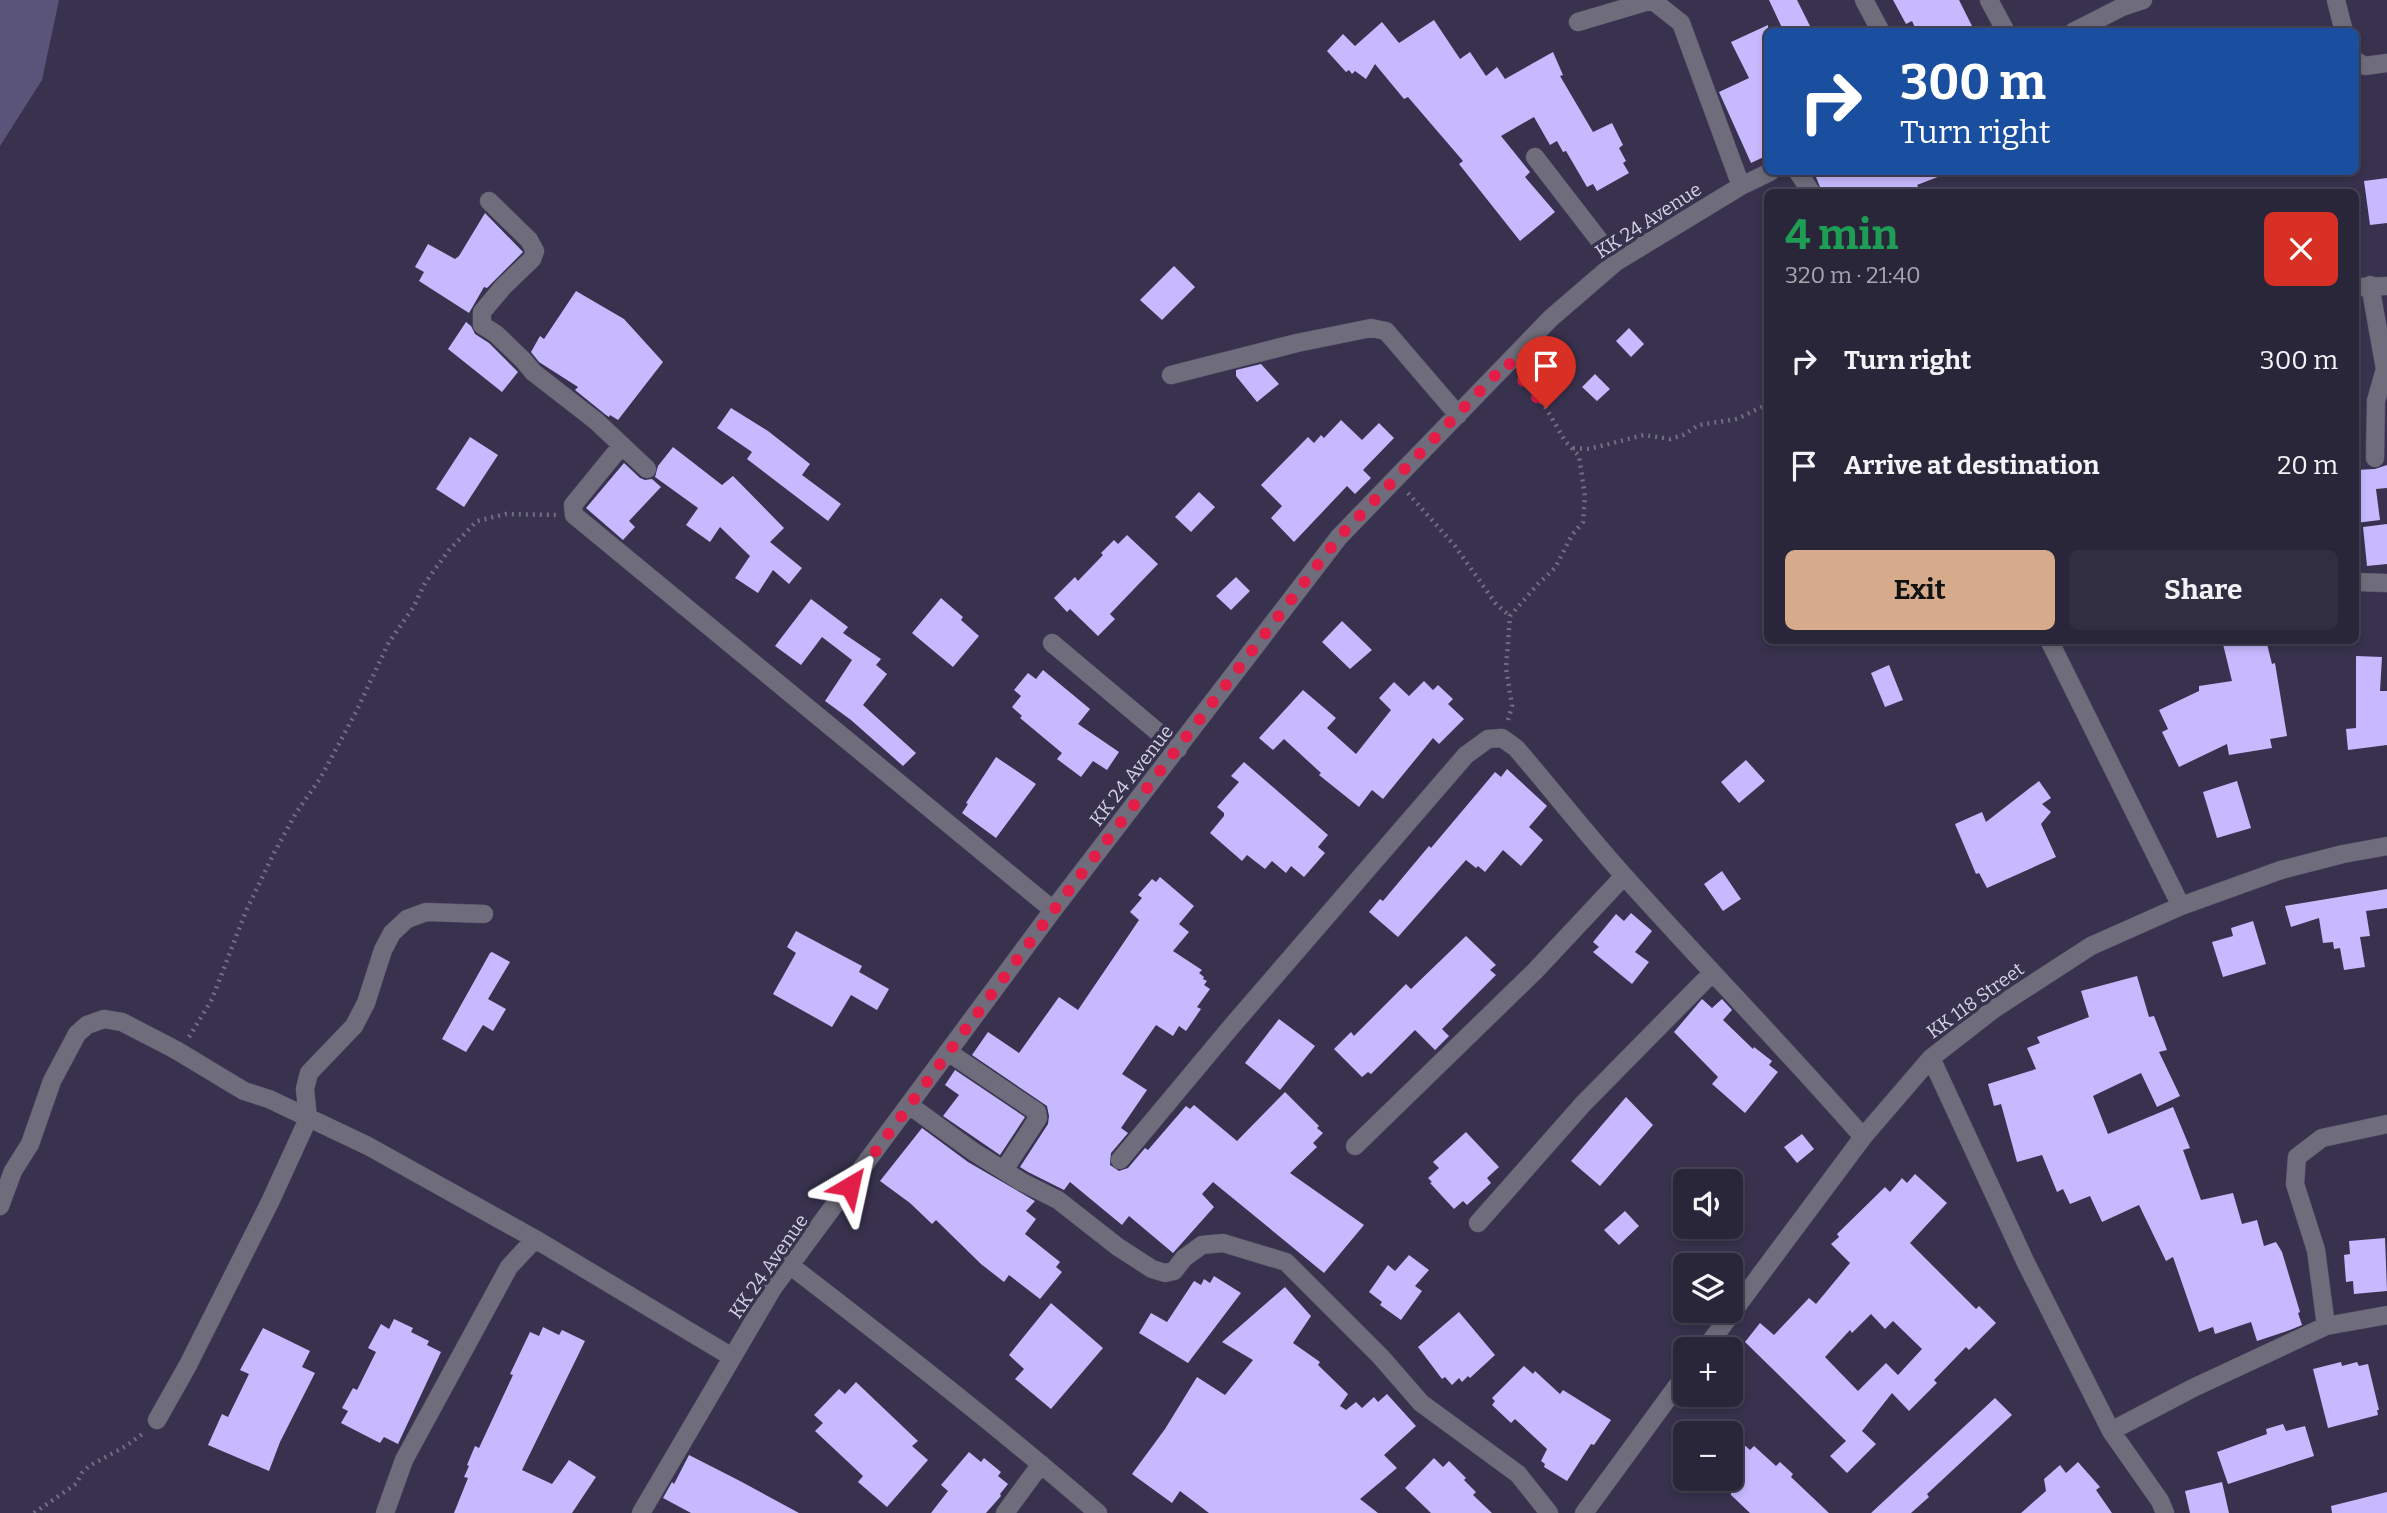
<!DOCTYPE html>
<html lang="en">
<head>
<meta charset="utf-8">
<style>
  body { margin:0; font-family:Bitter,serif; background:#322e42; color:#f1f3f6; height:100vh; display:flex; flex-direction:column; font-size:26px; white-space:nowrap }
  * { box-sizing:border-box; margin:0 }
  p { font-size:23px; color:#a5a5af }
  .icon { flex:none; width:38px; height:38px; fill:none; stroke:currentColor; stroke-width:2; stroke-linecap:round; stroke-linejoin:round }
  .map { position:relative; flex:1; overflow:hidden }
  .drawer { position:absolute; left:1764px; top:189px; width:595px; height:455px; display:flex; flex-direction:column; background:#2a263a; border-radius:10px; box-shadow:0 4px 10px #0003,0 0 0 2px #464354 }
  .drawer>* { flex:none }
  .hud { position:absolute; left:1764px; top:28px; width:595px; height:147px; border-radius:10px; box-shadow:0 4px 10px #0003,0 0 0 2px #464354; background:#1a4fa0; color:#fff; overflow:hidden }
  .tools { position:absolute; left:1673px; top:1169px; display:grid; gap:14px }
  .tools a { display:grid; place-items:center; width:70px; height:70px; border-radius:10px; background:#2a263a; box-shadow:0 4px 10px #0003,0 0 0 2px #464354; font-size:35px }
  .pin { position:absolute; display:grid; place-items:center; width:60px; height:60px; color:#fff; margin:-72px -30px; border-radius:50% 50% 50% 0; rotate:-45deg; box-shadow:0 0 7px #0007 }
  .pin .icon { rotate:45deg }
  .me { position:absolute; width:77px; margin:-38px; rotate:36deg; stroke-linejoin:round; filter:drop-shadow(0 0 5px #0008) }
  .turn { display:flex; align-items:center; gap:24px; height:147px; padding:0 21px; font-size:32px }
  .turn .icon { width:91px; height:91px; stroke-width:2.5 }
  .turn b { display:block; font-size:49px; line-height:60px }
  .round { display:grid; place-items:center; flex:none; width:74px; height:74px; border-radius:10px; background:#322e42 }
  .overview { display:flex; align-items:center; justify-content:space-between; height:119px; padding:0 21px }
  h1 { font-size:42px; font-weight:700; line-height:52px; color:#1e9e55 }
  .button { display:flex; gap:14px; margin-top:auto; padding:14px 21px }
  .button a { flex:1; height:80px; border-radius:10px; background:#d6ab8b; color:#111; font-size:28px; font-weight:700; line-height:80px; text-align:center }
  .button a+a { background:#322e42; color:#f1f3f6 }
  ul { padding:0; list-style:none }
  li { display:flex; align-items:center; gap:21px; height:105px; padding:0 21px }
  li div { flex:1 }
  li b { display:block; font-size:26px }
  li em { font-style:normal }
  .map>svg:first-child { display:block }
</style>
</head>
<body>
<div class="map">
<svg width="2387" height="1513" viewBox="0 0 2387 1513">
  <rect width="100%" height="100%" fill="#38324e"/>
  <!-- green -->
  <path fill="#5b547a" d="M0,0H59L42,80L0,146Z"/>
  <!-- building -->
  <path fill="#c7b9ff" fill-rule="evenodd" d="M1769,0H1797L1813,32H1784Z
    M1893,0H1959L1975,32H1917L1912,21L1906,24Z
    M1434,20L1460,59L1470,52L1486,76L1497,67L1505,79L1553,52L1563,75L1560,76L1593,132L1612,123L1623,145L1619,148L1626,161L1623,163L1629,173L1597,191L1593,184L1587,187L1566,151L1563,152L1557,141L1550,145L1534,117L1501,136L1530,172L1525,177L1555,212L1520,241L1459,164L1463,161L1408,97L1404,99L1375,64L1366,79L1355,71L1352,74L1349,70L1346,72L1327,51L1343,34L1355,46L1382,22L1399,43Z
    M1768,25V155L1751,163L1719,92L1749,78L1731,42Z
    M1814,172H1948V173L1917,185L1921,192H1822Z
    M2387,178V223L2370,225L2364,181Z
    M485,213L523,252L487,288L484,287L469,313L419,281L424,272L415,267L428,244L455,259L459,256Z
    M1174,266L1195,287L1162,320L1140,300Z
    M576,291L624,319L663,362L618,420L610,415L609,417L606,415L575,390L578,387L539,362L531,352L540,336L544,339Z
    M466,322L471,326L475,334L489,343L518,372L502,392L448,349Z
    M1629,328L1644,344L1631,357L1616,341Z
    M1261,364L1279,384L1257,402L1236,376V370Z
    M1595,374L1610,389L1597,401L1582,387Z
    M731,408L768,431L810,464L802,475L841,504L828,521L747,459L752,452L717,428Z
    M1341,420L1362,440L1379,423L1394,438L1363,470L1371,478L1355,494L1347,486L1294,542L1271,518L1282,506L1261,485L1308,437L1314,443L1321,435L1324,438Z
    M470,437L498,455L464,507L436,489Z
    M673,447L722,485L733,476L784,528L770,542L802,568L789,584L773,570L758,593L735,578L750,556L720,527L710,542L686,525L698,508L655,477L658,466Z
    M624,463L640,478L645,480L652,479L661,487L629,521L635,527L623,540L586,508Z
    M2387,465V488L2376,489L2380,520L2356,523V470L2375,469Z
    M1199,492L1215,507L1191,532L1175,517Z
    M2387,524V564L2367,566L2363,527Z
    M1127,535L1158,564L1110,614L1115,619L1098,636L1070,609L1067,612L1054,598L1075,577L1078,581L1103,555L1101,553L1114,540L1118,544Z
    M1236,577L1250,591L1231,610L1216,596Z
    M941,598L963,617L961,620L979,636L953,667L912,633Z
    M811,599L848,627L843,633L881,659L876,665L887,674L863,705L916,753L903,766L851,720L825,701L852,660L822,637L801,665L775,646Z
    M1342,621L1372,650L1350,669L1322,642Z
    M2222,640H2266L2272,664L2275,663L2287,736L2270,739L2272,748L2229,755L2227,744L2179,767L2162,732L2168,729L2159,710L2199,691V686L2232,681Z
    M2356,656L2382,657L2380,691H2387V745L2348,750L2346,729L2356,728Z
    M1889,665L1903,700L1885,707L1871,673Z
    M1043,670L1090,709L1078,724L1119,752L1107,770L1093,761L1081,777L1057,759L1062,753L1020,718L1022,716L1012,707L1021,696L1014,690L1028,673L1036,679Z
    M1424,681L1433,690L1438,685L1453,699L1448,704L1464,719L1439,744L1433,738L1383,799L1372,790L1359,807L1319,775L1321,773L1284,739L1273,750L1259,738L1303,690L1336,718L1327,728L1356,754L1391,710L1379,698L1394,682L1409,696Z
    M996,757L1036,784L996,838L962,813L968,804L966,803Z
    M1746,760L1765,781L1739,803L1721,782Z
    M1244,762L1328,835L1318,847L1325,853L1304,877L1291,866L1286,873L1272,861L1265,869L1247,855L1242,861L1210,833L1224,816V813L1217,807L1239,782L1231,776Z
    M1507,769L1547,806L1529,827L1543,840L1521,866L1503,850L1485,872L1478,866L1476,868L1466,860L1398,937L1369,912L1380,899L1383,901L1429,846L1431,848L1495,772L1501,777Z
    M2039,781L2051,798L2042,804L2051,812L2041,824L2056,857L1987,888L1979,873L1976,874L1955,824L1982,812L1986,822Z
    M2237,781L2251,828L2217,838L2203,792Z
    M1722,871L1741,899L1723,911L1704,884Z
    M1160,877L1194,906L1179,924L1189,932L1173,951L1202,970L1199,973L1204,977L1203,979L1207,981L1204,985L1210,989L1197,1007L1201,1009L1186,1031L1179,1026L1173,1036L1156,1025L1122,1074L1147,1090L1121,1128L1128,1133L1111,1153L1110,1165L1119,1171L1128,1168L1145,1148L1148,1150L1186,1106L1190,1109L1194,1105L1237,1141L1285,1092L1319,1126L1317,1128L1323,1133L1313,1143L1317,1147L1290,1173L1364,1225L1324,1273L1213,1182L1202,1194L1214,1207L1173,1253L1129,1216L1122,1225L1070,1182L1064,1190L1028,1172L1020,1167L1048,1124L1049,1116L1047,1106L972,1055L988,1032L1019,1053L1059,997L1078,1010L1139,920L1130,912L1142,898L1138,895L1152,879L1156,882Z
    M2387,889V908L2366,911L2370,936L2360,937L2365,967L2344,970L2340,948L2334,949L2333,942L2323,943L2319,918L2291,927L2285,906Z
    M1631,913L1652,931L1635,952L1649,962L1632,984L1593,952L1599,947L1593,942L1616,914L1624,921Z
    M2253,921L2266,964L2223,977L2212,942L2233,936L2231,928Z
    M796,931L862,966L859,972L889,989L877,1010L851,995L832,1027L773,994L796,953L787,947Z
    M1466,936L1496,965L1490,970L1496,975L1442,1029L1449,1036L1435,1050L1415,1030L1371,1074L1368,1072L1362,1077L1334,1049L1351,1032L1354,1036L1406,984L1411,989Z
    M492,952L510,962L488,999L506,1009L493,1031L483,1025L466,1052L442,1039L490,953Z
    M2137,976L2149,1017L2154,1016L2167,1050L2159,1052L2180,1096L2157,1107L2141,1073L2093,1096L2108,1134L2173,1107L2190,1148L2183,1150L2201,1200L2233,1193L2242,1224L2257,1220L2264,1246L2276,1242L2282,1252L2300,1312L2298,1313L2302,1325L2290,1330L2257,1341L2251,1322L2215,1334L2213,1327L2199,1332L2173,1257L2166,1261L2139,1205L2102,1222L2090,1196L2070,1204L2063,1189L2057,1192L2042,1155L2017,1162L2001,1104L1994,1106L1988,1084L2036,1069L2027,1048L2040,1043L2037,1037L2089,1017L2081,991Z
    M1702,999L1712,1008L1722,999L1732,1010L1723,1020L1753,1049L1754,1047L1772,1061L1769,1065L1778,1072L1745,1113L1712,1084L1718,1077L1674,1032Z
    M1279,1019L1315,1046L1280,1090L1245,1063Z
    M955,1070L1025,1117L1000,1155L943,1116L959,1095L945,1085Z
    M1626,1097L1653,1125L1600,1186L1571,1161Z
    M922,1128L968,1162L1035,1201L1026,1211L1036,1219L1025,1234L1060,1262L1056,1267L1062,1272L1040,1299L1009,1275L1004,1282L981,1264L936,1220L932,1224L910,1203L880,1181Z
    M1466,1132L1499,1167L1487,1178L1491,1183L1467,1205L1463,1201L1454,1209L1430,1183L1432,1182L1428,1178L1439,1168L1433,1162Z
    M1802,1134L1814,1149L1797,1163L1784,1147Z
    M1915,1174L1947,1203L1910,1243L1976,1309L1979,1306L1996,1323L1969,1350L1966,1347L1934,1380L1937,1383L1909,1411L1892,1393L1862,1431L1876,1444L1847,1473L1830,1456L1846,1441L1745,1342L1760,1323L1774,1335L1809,1298L1816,1304L1850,1263L1831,1244L1839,1237L1837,1234L1885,1187L1890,1192L1902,1178L1907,1183ZM1871,1314L1885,1329L1893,1321L1922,1349L1898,1375L1886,1363L1858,1391L1825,1357L1850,1330L1852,1333Z
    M1625,1211L1639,1226L1619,1245L1604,1230Z
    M2385,1238L2387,1291L2354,1294L2353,1281L2346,1282L2344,1255L2350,1254L2349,1241Z
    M1409,1255L1429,1270L1415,1286L1422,1291L1401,1320L1380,1305L1382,1302L1369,1292L1388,1265L1395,1271Z
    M1214,1276L1241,1293L1188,1363L1139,1333L1151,1313L1167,1322L1194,1281L1201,1285L1204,1279L1210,1283Z
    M1285,1287L1311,1316L1293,1343L1320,1362L1318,1365L1348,1394L1340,1406L1346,1410L1356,1402L1362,1408L1374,1397L1378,1402L1387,1394L1416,1426L1384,1455L1397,1468L1360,1499L1378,1513H1209L1180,1491L1172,1503L1132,1474L1165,1429L1197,1377L1225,1395L1253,1360L1222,1342Z
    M1051,1303L1103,1348L1051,1409L1015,1379L1024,1369L1009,1355Z
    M1459,1312L1495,1355L1470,1378L1468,1376L1462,1382L1459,1378L1452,1385L1445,1377L1442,1379L1418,1347Z
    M394,1319L413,1328L411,1332L429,1341L427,1345L441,1352L398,1444L384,1437L380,1443L341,1423L348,1411L342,1408L353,1388L357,1390L376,1352L368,1348L381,1324L389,1329Z
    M543,1327L559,1335L562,1330L585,1341L522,1470L552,1484L569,1460L596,1477L572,1513H454L468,1478L464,1477L469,1466L467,1465L475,1446L479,1448L513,1375L510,1374L530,1332L539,1336Z
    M263,1328L310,1351L302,1367L315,1373L280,1442L269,1471L208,1445L222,1414L228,1417L249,1374L240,1370Z
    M2341,1362L2342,1366L2357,1362L2359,1366L2368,1364L2379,1410H2377L2378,1415L2328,1428L2313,1369Z
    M1524,1366L1533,1374L1535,1371L1560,1394L1563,1390L1611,1420L1594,1445L1591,1444L1567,1481L1544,1467L1545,1464L1541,1461L1547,1449L1515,1419L1511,1423L1492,1405L1495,1401L1492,1398Z
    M856,1382L918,1441L912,1446L928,1460L887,1507L858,1482L863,1476L815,1431L823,1423L814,1415L839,1389L845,1394Z
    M1995,1398L2012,1415L1927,1494L1929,1497L1911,1513H1871Z
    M2283,1424L2286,1431L2305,1426L2314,1456L2228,1484L2217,1452L2267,1434L2266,1429Z
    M1731,1433L1750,1450L1754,1446L1776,1466L1780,1462L1793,1474L1791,1477L1829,1513H1750L1731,1495Z
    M969,1452L981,1462L984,1458L1001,1472L998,1476L1008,1484L1000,1494L1001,1496L986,1513H931L948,1491L941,1485Z
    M689,1455L740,1481L799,1513H691L663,1498L672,1482L674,1484Z
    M1434,1458L1443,1467L1449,1461L1466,1478L1464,1480L1476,1492L1473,1495L1492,1513H1431L1405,1488Z
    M2078,1462L2100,1487L2096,1490L2112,1513H2021L2046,1491L2044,1479L2060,1465L2066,1473Z
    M2222,1482L2229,1513H2190L2185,1491Z
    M2387,1492V1513H2332L2331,1506Z"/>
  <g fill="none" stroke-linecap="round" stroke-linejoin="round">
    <!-- minor casing -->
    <g stroke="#544f69" stroke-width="19">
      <path id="minor" d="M1864,0L1881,32
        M1989,0L2006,32
        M2336,0L2344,32
        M1578,22L1652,0L1681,23L1741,186
        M2073,32L2122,7L2143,0
        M2356,61L2365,66L2387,63
        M1535,157L1616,262
        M1798,172L1811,192
        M489,201L529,240L535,251L532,259L503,287L482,312V325L496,334L524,361L533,372L596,421L647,469
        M2370,285L2385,369L2376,401L2375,458
        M2356,287L2387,286
        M1171,375L1297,343L1371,328L1386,331L1458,415
        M622,445L573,505L574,515L1053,910
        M2356,582L2387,583
        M2049,640L2181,906
        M1052,643L1178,749
        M948,1052L1037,1112L1038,1118L1004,1170
        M1931,1058L2025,1261L2111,1431L2160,1501L2165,1513
        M909,1105L974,1152L1022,1182L1058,1200L1118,1247L1152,1269L1165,1273L1174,1271L1184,1258L1202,1245L1223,1243L1286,1262L1381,1357L1421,1403L1518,1474L1549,1513
        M1355,1146L1535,971L1624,876
        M1120,1160L1231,1027L1466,755L1488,739L1502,738L1516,748C1553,791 1588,836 1626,878C1704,965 1786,1049 1863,1137
        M0,1206L13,1171L30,1144L52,1081L77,1034L87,1025L104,1019L122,1022L176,1050L244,1091L269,1099L368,1146L535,1239L732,1357
        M1478,1223L1583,1104L1712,973
        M791,1266C895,1346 999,1427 1098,1513
        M2326,1326L2316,1250L2295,1184L2297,1157L2322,1138L2387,1124
        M1705,1349L1863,1137L1931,1058L1994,1009L2091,946L2181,906L2281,870L2343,854L2387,846
        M157,1420L188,1365L270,1202L308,1119L305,1089L309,1073L354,1026L366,1003L383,950L392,933L407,919L426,912L484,914
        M2111,1431L2193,1388L2326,1326L2387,1315
        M385,1513L404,1460L509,1267L535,1239
        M641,1513L773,1288L1053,910L1339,537L1551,318L1616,262L1741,186L1770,172
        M1005,1513L1041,1464
        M1584,1513L1685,1375"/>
    </g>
    <!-- path -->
    <path stroke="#716d85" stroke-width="4.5" stroke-dasharray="2 5" stroke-linecap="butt" d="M1573,448L1589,449L1644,435L1670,439L1683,435L1699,425L1737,419L1768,404
      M1408,493L1455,546L1496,604L1510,616
      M1508,720L1512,706L1506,668L1510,616L1538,584L1555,568L1572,535L1583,522L1585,496L1579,456L1565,441L1546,408L1521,378
      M189,1037L212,999L246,911L274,853L296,813L321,777L356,712L389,642L413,608L425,583L449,550L477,521L506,514L556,515
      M34,1513L76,1484L82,1473L89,1466L126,1446L145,1432"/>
    <!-- minor -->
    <use href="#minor" stroke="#6f6d7b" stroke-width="18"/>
  </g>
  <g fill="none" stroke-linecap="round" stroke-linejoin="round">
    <!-- route -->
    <path stroke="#e11d48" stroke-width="12" stroke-dasharray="0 21.6" d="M850,1186L1053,911L1339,537L1508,362L1546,408"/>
  </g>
  <g text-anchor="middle" stroke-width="7" stroke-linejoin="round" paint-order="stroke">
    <!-- street labels -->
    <g font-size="19" fill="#d5d3e4" stroke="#38324e">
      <text transform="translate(1648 220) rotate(-33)" y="7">KK 24 Avenue</text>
      <text transform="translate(1131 775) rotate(-52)" y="7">KK 24 Avenue</text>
      <text transform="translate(1975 1000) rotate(-36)" y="7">KK 118 Street</text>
      <text transform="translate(768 1266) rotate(-55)" y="7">KK 24 Avenue</text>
    </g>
  </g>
</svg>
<div class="tools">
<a><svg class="icon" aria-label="sound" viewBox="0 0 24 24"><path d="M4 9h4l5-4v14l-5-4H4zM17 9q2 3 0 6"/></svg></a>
<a><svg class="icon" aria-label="layers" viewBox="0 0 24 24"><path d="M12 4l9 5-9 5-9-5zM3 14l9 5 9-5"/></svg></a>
<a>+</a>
<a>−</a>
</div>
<div class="pin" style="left:1546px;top:408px;background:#d93025"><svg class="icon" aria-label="arrive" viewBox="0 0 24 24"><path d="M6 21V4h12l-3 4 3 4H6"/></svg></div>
<svg class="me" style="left:850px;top:1186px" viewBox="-20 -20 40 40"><path d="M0-17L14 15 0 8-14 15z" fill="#e11d48" stroke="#fff" stroke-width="4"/></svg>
<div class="hud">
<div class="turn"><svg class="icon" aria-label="right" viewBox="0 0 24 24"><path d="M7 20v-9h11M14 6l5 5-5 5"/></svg><div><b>300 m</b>Turn right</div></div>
</div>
<section class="drawer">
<div class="overview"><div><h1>4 min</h1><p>320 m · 21:40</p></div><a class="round" style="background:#d93025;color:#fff"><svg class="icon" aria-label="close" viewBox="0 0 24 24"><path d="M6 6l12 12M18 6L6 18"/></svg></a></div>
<ul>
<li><svg class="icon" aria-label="right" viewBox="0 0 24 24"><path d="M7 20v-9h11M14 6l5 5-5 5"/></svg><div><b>Turn right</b></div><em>300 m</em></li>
<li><svg class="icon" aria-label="arrive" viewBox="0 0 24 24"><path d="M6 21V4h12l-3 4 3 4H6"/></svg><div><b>Arrive at destination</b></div><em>20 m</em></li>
</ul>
<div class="button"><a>Exit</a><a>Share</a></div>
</section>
</div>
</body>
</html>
